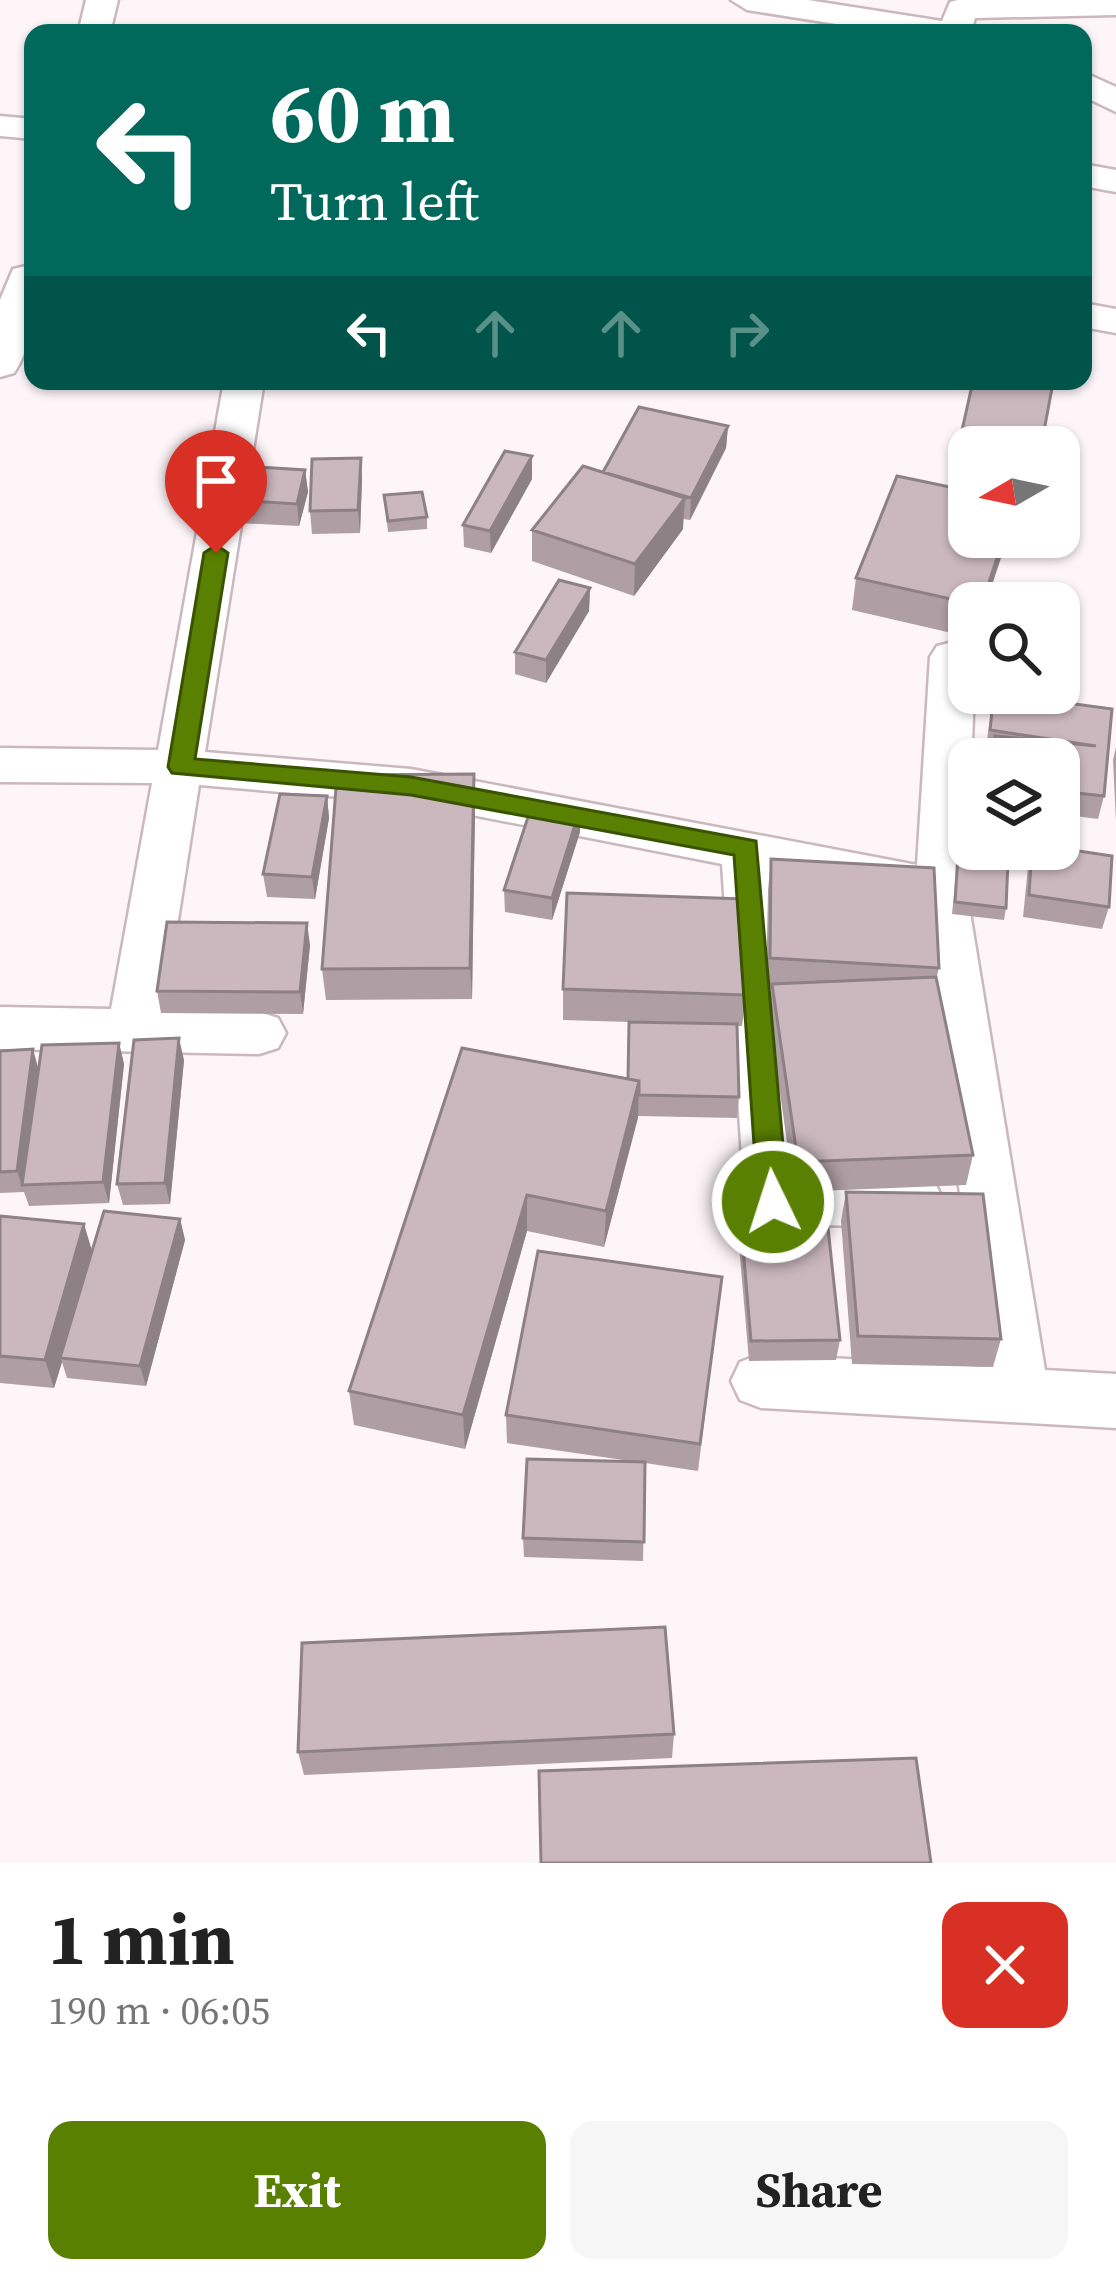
<!DOCTYPE html>
<html lang="en">
<head>
<meta charset="utf-8">
<style>
  body { margin:0; font-family:"Source Serif 4",serif; background:#f6f6f6; color:#222; height:100vh; display:flex; flex-direction:column; font-size:45px; white-space:nowrap }
  * { box-sizing:border-box; margin:0 }
  p { font-size:39px; color:#767676 }
  .icon { flex:none; width:66px; height:66px; fill:none; stroke:currentColor; stroke-width:2; stroke-linecap:round; stroke-linejoin:round }
  .map { position:relative; height:1863px; overflow:hidden }
  .details { display:flex; flex-direction:column; background:#fff; flex:1 }
  .details>* { flex:none }
  .hud { position:absolute; left:24px; top:24px; width:1068px; height:366px; border-radius:24px; box-shadow:0 3px 9px #0004; background:#00695c; color:#fff; overflow:hidden }
  .needle { width:78px; rotate:261deg }
  .controls { position:absolute; left:948px; top:426px; display:grid; gap:24px }
  .controls a { display:grid; place-items:center; width:132px; height:132px; border-radius:24px; background:#fff; box-shadow:0 3px 9px #0004; font-size:60px }
  .pin { position:absolute; display:grid; place-items:center; width:102px; height:102px; color:#fff; margin:-123px -51px; border-radius:50% 50% 50% 0; rotate:-45deg; box-shadow:0 0 12px #0007 }
  .pin .icon { rotate:45deg }
  .me { position:absolute; width:132px; margin:-66px; rotate:356deg; stroke-linejoin:round; filter:drop-shadow(0 0 9px #0008) }
  .turn { display:flex; align-items:center; gap:42px; height:252px; padding:0 48px; font-size:54px }
  .turn .icon { width:156px; height:156px; stroke-width:2.5 }
  .turn b { display:block; font-size:84px; line-height:102px }
  .lanes { display:flex; align-items:center; height:114px; padding:0 48px; background:#0003; justify-content:center; gap:60px; direction:ltr }
  .lanes .off { opacity:.35 }
  .round { display:grid; place-items:center; flex:none; width:126px; height:126px; border-radius:24px; background:#f6f6f6 }
  .head { display:flex; align-items:center; justify-content:space-between; height:204px; padding:0 48px }
  h1 { font-size:72px; font-weight:700; line-height:90px }
  .action { display:flex; gap:24px; margin-top:auto; padding:24px 48px }
  .action a { flex:1; height:138px; border-radius:24px; background:#598000; color:#fff; font-size:48px; font-weight:700; line-height:138px; text-align:center }
  .action a+a { background:#f6f6f6; color:#222 }
  .map>svg:first-child { display:block }
</style>
</head>
<body>
<div class="map">
<svg width="1116" height="1863" viewBox="0 0 1116 1863">
  <rect width="100%" height="100%" fill="#fef5f8"/>
  <g fill="none" stroke-linecap="round" stroke-linejoin="round">
    <!-- street casing -->
    <g stroke="#cbb7be" stroke-width="5">
      <path id="street" d="M86,0H118L110,33H78Z
        M731,0H808L942,21L950,2L958,0H1116V15L975,18L971,33H893L747,10Z
        M1083,72L1116,87V112L1083,96Z
        M0,116L33,119V139L0,136Z
        M1083,164L1116,170V192L1083,186Z
        M26,266L33,267C33,303 35,343 14,373L0,377V300L13,269Z
        M1083,303L1116,309V333L1083,327Z
        M224,381H264L205,752L411,769L917,865L930,657L937,646L953,642L969,646V693H974L966,888L1045,1370L1116,1374V1428L761,1408L740,1400L731,1381L740,1362L761,1354L985,1367L918,902L773,874L799,1178H916L936,1185L944,1202L936,1219L916,1226L773,1225L753,1218L745,1201L722,864L411,803L199,785L164,1010L259,1012L278,1018L286,1033L278,1048L259,1054L0,1049V1007L111,1009L152,783L0,782V748L158,750Z"/>
    </g>
    <!-- street -->
    <use href="#street" fill="#fff" fill-rule="evenodd"/>
  </g>
  <!-- wall -->
  <path fill="#af9ea3" d="M728,426L726,448L690,520L683,519V529L634,596L532,561V530L603,472Z
    M959,444L1041,447H969V468L956,466Z
    M532,456V479L491,553L464,547L463,525Z
    M361,458L362,480L360,533L312,534L310,511Z
    M305,470L308,492L299,526L238,523L235,500Z
    M384,495L427,517V529L388,532Z
    M856,578L969,603V637L852,610Z
    M590,588L589,611L546,683L515,674V652Z
    M994,693L1112,709L1104,796L1098,819L1059,814V759H990L991,753H985Z
    M1116,747V821L1113,760Z
    M327,796L329,818L315,899L267,897L263,874Z
    M475,806L472,999L326,1000L322,969Z
    M580,809V832L552,920L505,912L504,890Z
    M1032,849L1109,907L1102,929L1023,917L1028,867Z
    M958,855L1006,908L1004,920L952,914Z
    M771,859L939,968L936,980L973,1155L966,1185L794,1192L769,1015L771,989H766L768,890Z
    M310,945L303,1014L161,1013L157,991Z
    M563,989L746,995L742,1026H737L739,1097L737,1118L638,1116L604,1247L527,1231L465,1449L354,1425L349,1391L627,1079L629,1022L563,1020Z
    M119,1043L124,1064L109,1203L29,1206L24,1192L0,1193V1051L38,1068Z
    M184,1060L170,1204L123,1205L117,1184Z
    M846,1192L1001,1339L993,1367L852,1364L841,1221Z
    M739,1201L840,1340L836,1360L749,1361L737,1222Z
    M0,1216L92,1252L180,1219L185,1240L146,1386L67,1378L62,1362L54,1388L0,1383Z
    M722,1277L698,1471L645,1463L643,1561L524,1557L523,1538L637,1462L507,1443L506,1415Z
    M674,1734L672,1758L304,1775L298,1752Z"/>
  <!-- shaded-wall -->
  <path fill="#8e8185" d="M728,426L726,448L690,520L691,498Z
    M532,456V479L491,553L490,531Z
    M361,458L362,480L360,533L358,510Z
    M305,470L308,492L299,526L297,504Z
    M685,498L683,529L634,596L635,564Z
    M1004,537H1008L986,603H982Z
    M590,588L589,611L546,683V660Z
    M474,774L475,806L472,999L470,968Z
    M327,796L329,818L315,899L312,877Z
    M580,809V832L552,920V898Z
    M307,923L310,945L303,1014L300,992Z
    M179,1038L184,1060L170,1204L165,1183Z
    M119,1043L124,1064L109,1203L103,1182Z
    M33,1049L39,1071L22,1185L24,1192L17,1171Z
    M639,1081L638,1118L604,1247L606,1211Z
    M527,1195V1231L465,1449L463,1415Z
    M180,1219L185,1240L146,1386L140,1366Z
    M84,1224L93,1254L60,1358L62,1362L54,1388L45,1360Z"/>
  <!-- building -->
  <path fill="#cbb8be" stroke="#8e8185" stroke-width="3" d="M973,381H1004L1052,388L1041,447H981L959,444Z
    M639,407L728,426L691,498L603,472Z
    M505,451L532,456L490,531L463,525Z
    M361,458L358,510L310,511L312,459Z
    M244,466L305,470L297,504L235,500Z
    M583,466L685,498L635,564L532,530Z
    M897,476L969,491V537H1004L982,603H969L856,578Z
    M422,492L427,517L388,521L384,495Z
    M559,580L590,588L546,660L515,652Z
    M994,693L1112,709L1104,796L1059,791V759H994L995,736L1096,746L990,730Z
    M474,774L470,968L322,969L337,775Z
    M280,794L327,796L312,877L263,874Z
    M533,802L580,809L552,898L504,890Z
    M1059,848L1112,856L1109,907L1029,895L1032,849Z
    M958,855L1008,861L1006,908L955,902Z
    M771,859L934,868L939,968L770,958Z
    M567,893L744,899L746,995L563,989Z
    M167,922L307,923L300,992L157,991Z
    M936,977L973,1155L798,1162L772,984Z
    M629,1022L737,1024L739,1097L639,1095V1081L628,1079Z
    M179,1038L165,1183L117,1184L134,1040Z
    M119,1043L103,1182L22,1185L42,1045Z
    M462,1048L639,1081L606,1211L527,1195L463,1415L349,1391Z
    M33,1049L17,1171L0,1172V1051Z
    M846,1192L983,1194L1001,1339L858,1336Z
    M825,1200L840,1340L751,1341L739,1201Z
    M104,1211L180,1219L140,1366L60,1358Z
    M0,1216L84,1224L45,1360L0,1356Z
    M538,1251L722,1277L700,1444L506,1415Z
    M527,1459L645,1462L644,1542L523,1538Z
    M665,1627L674,1734L298,1752L302,1643Z
    M916,1758L931,1863H541L539,1771Z"/>
  <!-- route -->
  <path fill="#598000" stroke="#3a5300" stroke-width="3" d="M216,545L228,553L195,759L411,777L756,841L788,1202L783,1210L773,1214L762,1210L758,1202L734,855L411,795L172,773L168,767L204,553Z"/>
</svg>
<div class="controls">
<a><svg class="needle" viewBox="-14 -14 28 28"><path d="M0-13l5 13h-10z" fill="#e53935"/><path d="M0 13l5-13h-10z" fill="#767676"/></svg></a>
<a><svg class="icon" aria-label="search" viewBox="0 0 24 24"><circle cx="10" cy="10" r="6"/><path d="M15 15l6 6"/></svg></a>
<a><svg class="icon" aria-label="layers" viewBox="0 0 24 24"><path d="M12 4l9 5-9 5-9-5zM3 14l9 5 9-5"/></svg></a>
</div>
<div class="pin" style="left:216px;top:553px;background:#d93025"><svg class="icon" aria-label="arrive" viewBox="0 0 24 24"><path d="M6 21V4h12l-3 4 3 4H6"/></svg></div>
<svg class="me" style="left:773px;top:1202px" viewBox="-20 -20 40 40"><circle r="17" fill="#598000" stroke="#fff" stroke-width="3"/><path d="M0-11L8 9 0 5-8 9z" fill="#fff"/></svg>
<div class="hud">
<div class="turn"><svg class="icon" aria-label="left" viewBox="0 0 24 24"><path d="M17 20v-9H6M10 6l-5 5 5 5"/></svg><div><b>60 m</b>Turn left</div></div>
<div class="lanes"><svg class="icon" aria-label="left" viewBox="0 0 24 24"><path d="M17 20v-9H6M10 6l-5 5 5 5"/></svg><svg class="icon off" aria-label="ahead" viewBox="0 0 24 24"><path d="M12 20V5M6 11l6-6 6 6"/></svg><svg class="icon off" aria-label="ahead" viewBox="0 0 24 24"><path d="M12 20V5M6 11l6-6 6 6"/></svg><svg class="icon off" aria-label="right" viewBox="0 0 24 24"><path d="M7 20v-9h11M14 6l5 5-5 5"/></svg></div>
</div>
</div>
<section class="details">
<div class="head"><div><h1>1 min</h1><p>190 m · 06:05</p></div><a class="round" style="background:#d93025;color:#fff"><svg class="icon" aria-label="close" viewBox="0 0 24 24"><path d="M6 6l12 12M18 6L6 18"/></svg></a></div>
<div class="action"><a>Exit</a><a>Share</a></div>
</section>
</body>
</html>
